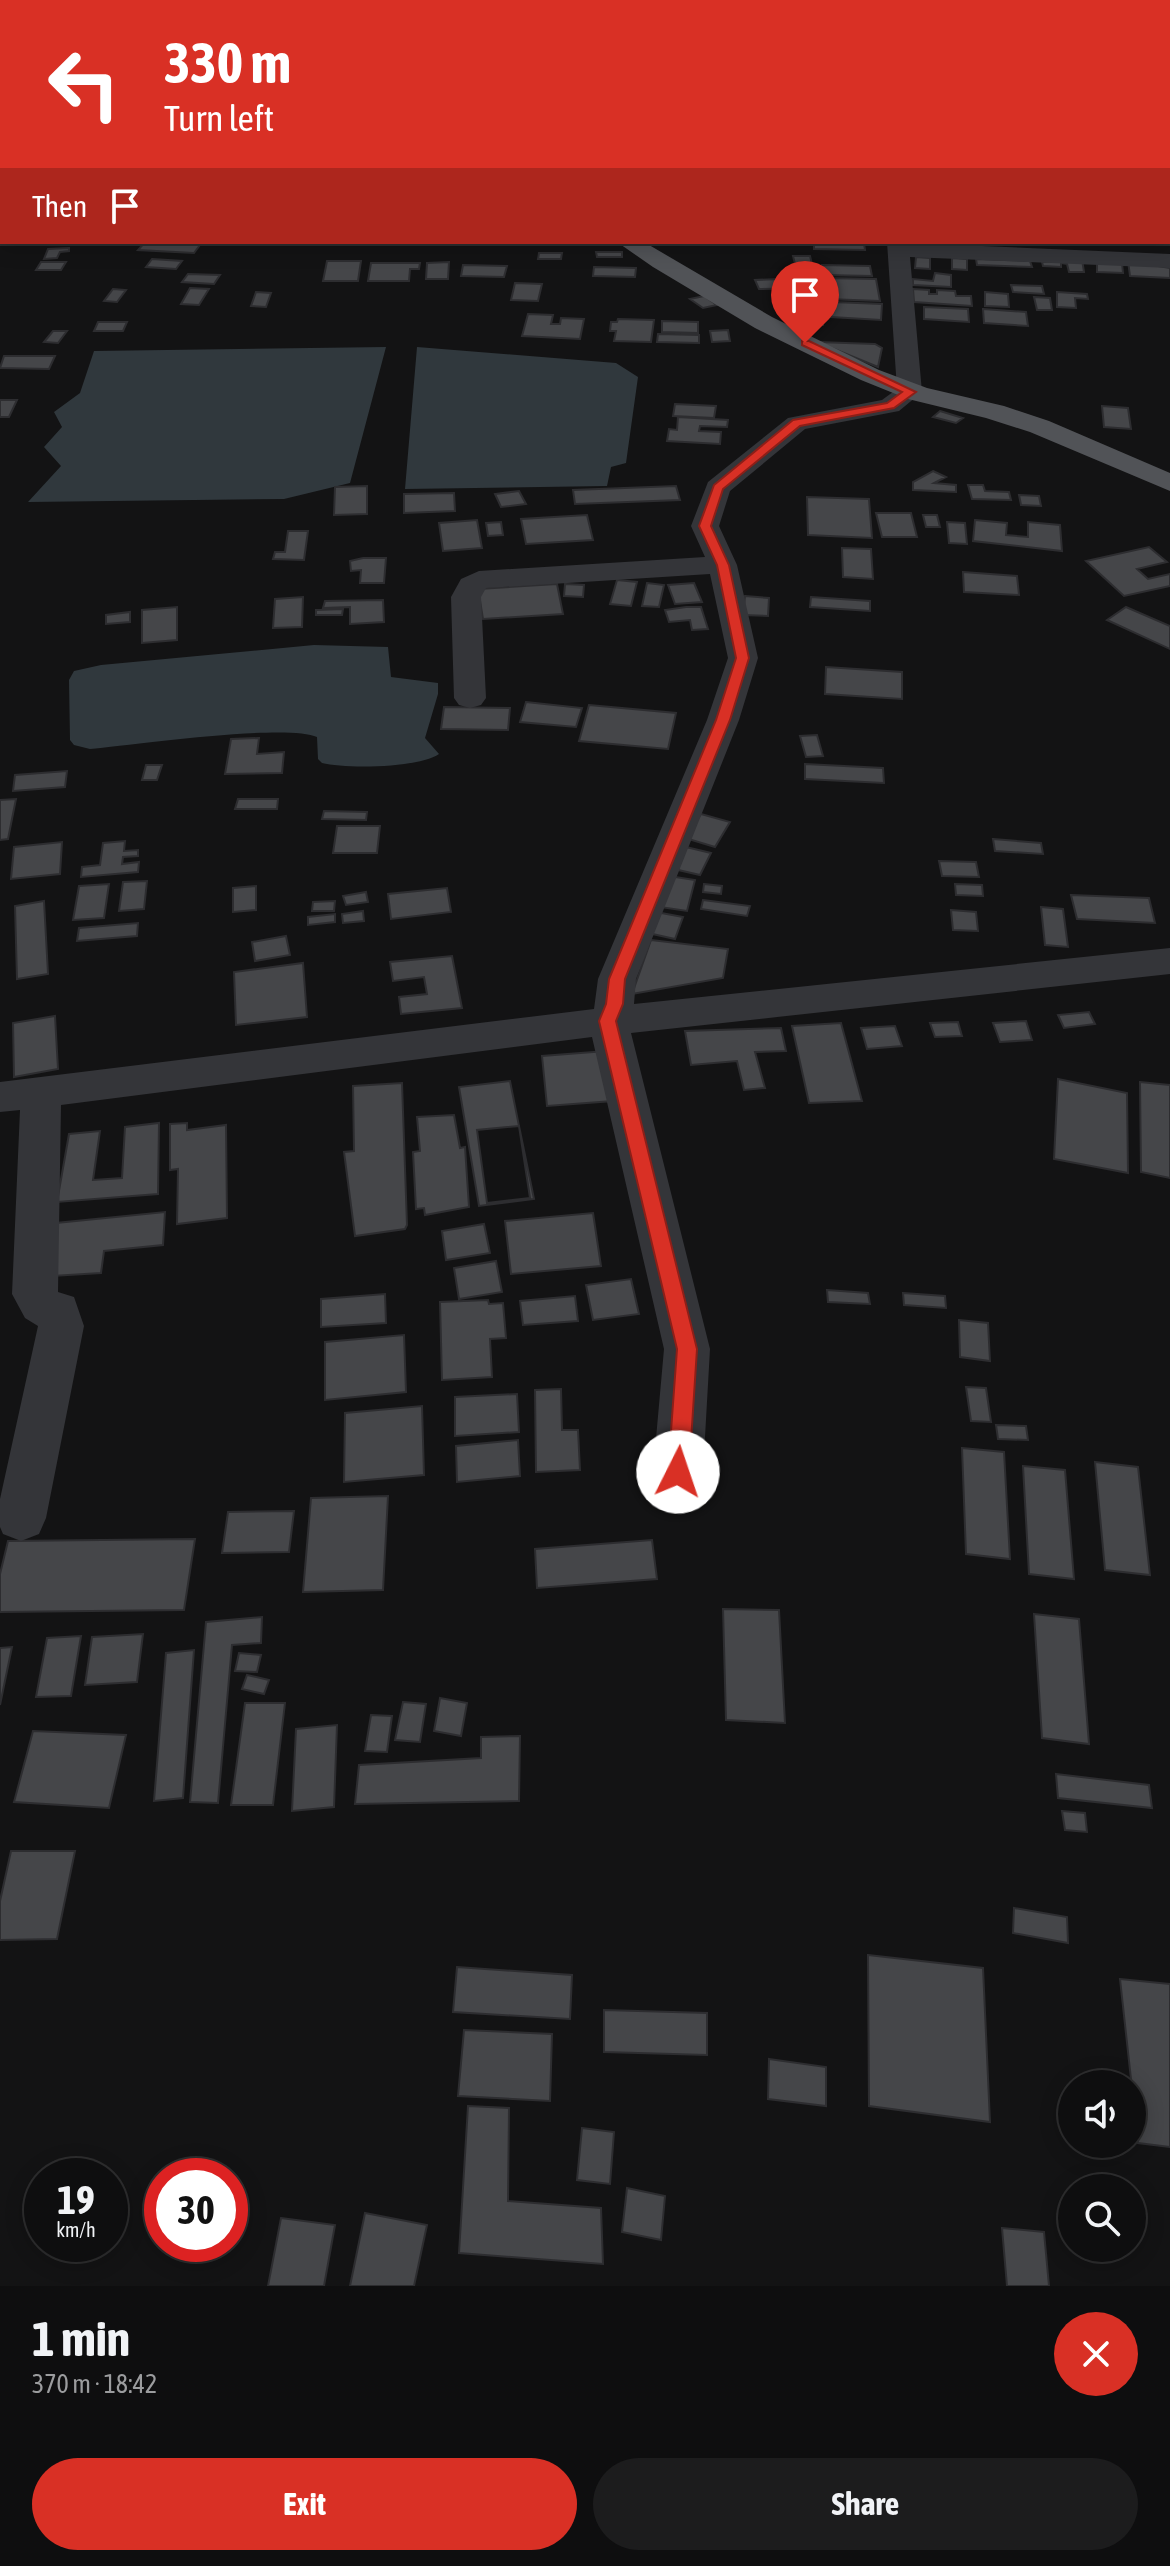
<!DOCTYPE html>
<html lang="en">
<head>
<meta charset="utf-8">
<style>
  body { margin:0; font-family:"Asap Condensed",sans-serif; background:#1c1c1d; color:#f1f3f6; height:100vh; display:flex; flex-direction:column; font-size:30px; white-space:nowrap }
  * { box-sizing:border-box; margin:0 }
  p { font-size:26px; color:#9b9c9e }
  .icon { flex:none; width:44px; height:44px; fill:none; stroke:currentColor; stroke-width:2; stroke-linecap:round; stroke-linejoin:round }
  .map { position:relative; height:2286px; overflow:hidden }
  .sheet { display:flex; flex-direction:column; background:#0e0e0f; flex:1 }
  .sheet>* { flex:none }
  .top-card { position:absolute; left:0px; top:0px; width:1170px; height:244px; box-shadow:0 4px 20px #0003,0 0 0 2px #2e2e2f; background:#d93025; color:#fff; overflow:hidden }
  .fabs { position:absolute; left:1058px; top:2070px; display:grid; gap:16px }
  .fabs a { display:grid; place-items:center; width:88px; height:88px; border-radius:50%; background:#0e0e0f; box-shadow:0 4px 20px #0003,0 0 0 2px #2e2e2f; font-size:40px }
  .speed { position:absolute; left:24px; top:2158px; display:flex; gap:16px; font-size:40px; font-weight:700; text-align:center }
  .speed>* { display:grid; place-content:center; width:104px; height:104px; border-radius:50%; background:#0e0e0f; box-shadow:0 4px 20px #0003,0 0 0 2px #2e2e2f; line-height:1 }
  .speed small { font-size:20px; font-weight:400 }
  .speed .limit { border:12px solid #d22; background:#fff; color:#111 }
  .pin { position:absolute; display:grid; place-items:center; width:68px; height:68px; color:#fff; margin:-82px -34px; border-radius:50% 50% 50% 0; rotate:-45deg; box-shadow:0 0 8px #0007 }
  .pin .icon { rotate:45deg }
  .me { position:absolute; width:88px; margin:-44px; rotate:4deg; stroke-linejoin:round; filter:drop-shadow(0 0 6px #0008) }
  .turn { display:flex; align-items:center; gap:28px; height:168px; padding:0 32px; font-size:36px }
  .turn .icon { width:104px; height:104px; stroke-width:2.5 }
  .turn b { display:block; font-size:56px; line-height:68px }
  .then { display:flex; align-items:center; height:76px; padding:0 32px; background:#0003; gap:16px; font-size:30px }
  .round { display:grid; place-items:center; flex:none; width:84px; height:84px; border-radius:42px; background:#1c1c1d }
  .head { display:flex; align-items:center; justify-content:space-between; height:136px; padding:0 32px }
  h1 { font-size:48px; font-weight:700; line-height:60px }
  .button { display:flex; gap:16px; margin-top:auto; padding:16px 32px }
  .button a { flex:1; height:92px; border-radius:48px; background:#d93025; color:#fff; font-size:32px; font-weight:700; line-height:92px; text-align:center }
  .button a+a { background:#1c1c1d; color:#f1f3f6 }
  .map>svg:first-child { display:block }
</style>
</head>
<body>
<div class="map">
<svg width="1170" height="2286" viewBox="0 0 1170 2286">
  <rect width="100%" height="100%" fill="#131314"/>
  <!-- water -->
  <path fill="#30383d" d="M386,347L350,483L284,499L28,502L61,466L44,447L62,427L54,412L80,393L94,351Z
    M417,347L616,363L638,377L626,463L611,467L607,486L405,489Z
    M314,645L388,647L391,677L438,683V694L425,738L439,754C419,768 346,769 322,763L318,759L317,737C287,723 132,745 90,749L74,745L70,740L69,680L74,671L101,665Z"/>
  <!-- building -->
  <path fill="#454649" stroke="#2d2d30" stroke-width="2" d="M145,242L200,245L194,253L138,250Z
    M814,242L864,243L865,250L814,249Z
    M69,248V251L60,252L57,258L44,259L48,249Z
    M596,252H622V257H597Z
    M539,253H562L561,259H538Z
    M793,256H810L814,272H797Z
    M916,257L930,258V269L915,268Z
    M952,258L967,259V270L952,269Z
    M152,259L182,261L176,269L146,267Z
    M976,259L1030,261L1032,267L977,265Z
    M1082,259L1084,272H1069L1067,264L1061,263V267L1043,266L1042,262Z
    M327,261H361L358,281H323Z
    M1097,261L1122,263L1123,273L1097,272Z
    M1128,261L1170,268V278L1130,276Z
    M41,262H66L61,270H36Z
    M449,262L448,279H426L427,263Z
    M371,263H420L419,269H410L409,281H368Z
    M463,265L507,266L504,277L461,276Z
    M822,265L870,266L872,276L823,275Z
    M594,267L636,268L635,277L593,276Z
    M935,273L951,275V287L913,285V279L933,281Z
    M188,274L220,275L214,284L182,282Z
    M803,278L807,288L759,289L755,280Z
    M823,278L876,279L880,301L826,299Z
    M515,283L542,284L538,301L511,300Z
    M1011,285L1042,286L1044,294L1013,292Z
    M190,288L209,289L199,305L181,304Z
    M113,289L126,290L117,302L104,301Z
    M913,289L929,290V294H937V290L955,291L956,296H971L972,306L914,302Z
    M256,292L271,293L266,307L251,306Z
    M985,292L1008,294L1009,307L985,306Z
    M1057,292L1087,294L1088,299L1075,298L1076,308L1057,307Z
    M704,296L717,305L703,308L690,299Z
    M1034,297L1050,298L1052,310H1037Z
    M833,302L882,304L881,320L831,317Z
    M781,306H808L810,312H782Z
    M924,307L968,309L969,322L924,319Z
    M983,309L1026,312L1028,326L984,323Z
    M528,314L553,315L551,324H560L561,318L584,319L580,339L522,336Z
    M794,316H822L823,325L795,324Z
    M618,319L654,320L651,342L614,341L616,331H610L611,322H617Z
    M662,321L698,322V333L662,332Z
    M98,322H127L123,331H94Z
    M728,330L730,341L712,342L710,331Z
    M53,331H67L58,343L44,342Z
    M658,334L699,335V343L657,342Z
    M817,342L875,344L882,348L878,367Z
    M4,356H55L49,369L0,368Z
    M0,400H17L9,417H0Z
    M675,404L716,406L714,418L673,416Z
    M1102,406L1128,408L1131,429L1104,427Z
    M940,411L963,418L956,423L933,417Z
    M678,417L728,420L727,427L700,426L699,431L721,432L720,444L667,441L669,429L677,430Z
    M933,471L946,477L934,483L956,485V492L913,490V482Z
    M968,485H983L985,491L1009,492L1011,500L972,499Z
    M367,486V514L334,515L335,487Z
    M676,486L680,500L575,504L573,490Z
    M519,491L526,504L501,507L495,494Z
    M454,493L455,511L404,513V494Z
    M1019,495L1039,496L1041,506L1021,505Z
    M807,497L869,499L872,538L808,535Z
    M876,513H911L917,537H882Z
    M587,515L593,540L526,544L521,519Z
    M923,515H937L940,527H926Z
    M477,520L482,548L443,551L439,523Z
    M975,520L1007,523L1006,535L1028,537V522L1060,525L1062,551L973,541Z
    M501,522L503,535L488,536L486,523Z
    M947,522L965,523L967,544L949,543Z
    M288,531H308L304,560L273,559L275,552H285Z
    M1149,547L1167,562L1137,569L1148,579L1170,574V586L1124,596L1086,561Z
    M842,548L871,549L873,579L843,577Z
    M363,558H386L384,583H360L361,570L351,571L350,561Z
    M963,572L1017,576L1019,595L964,592Z
    M617,580L637,582L631,606L610,604Z
    M647,583L664,585L659,607L642,606Z
    M694,583L702,602L675,604L668,585Z
    M557,584L563,614L483,619L478,589Z
    M565,584L584,585L583,597L564,596Z
    M745,596L769,598L768,616L743,615Z
    M303,597L302,627L273,628L275,599Z
    M811,597L870,601V611L810,607Z
    M383,600L384,622L350,624V607L323,608L325,601Z
    M177,607V640L142,643V610Z
    M686,607H701L708,629L692,630L690,620L669,622L665,610Z
    M1126,607L1170,626V649L1107,620Z
    M343,609L342,615H316V610Z
    M130,612V622L106,624V615Z
    M826,667L902,672V699L825,694Z
    M526,702L582,708L576,727L520,722Z
    M589,705L676,713L668,749L579,741Z
    M444,707L510,708L508,730L441,729Z
    M817,735L823,756L806,757L800,736Z
    M259,738L257,754L284,752L282,773L225,774L231,739Z
    M805,764L883,768L884,783L805,779Z
    M146,765H162L157,780H142Z
    M67,771L65,787L13,791L15,775Z
    M16,799L8,839L0,840V800Z
    M238,799H278L277,809H235Z
    M324,811L367,812L366,820L322,819Z
    M701,814L730,822L715,847L685,838Z
    M337,826H380L377,853H333Z
    M993,839L1041,843L1043,854L995,851Z
    M125,841L124,851L138,850V856L123,857L122,864L139,862L138,872L81,877L82,867L100,865L103,843Z
    M62,842L60,874L11,879L14,847Z
    M686,847L711,853L700,875L674,869Z
    M939,861L976,862L979,877L942,876Z
    M669,876L695,880L687,911L660,907Z
    M147,881L144,909L119,911L123,882Z
    M109,884L104,918L73,920L79,886Z
    M704,884L722,886L721,894L703,892Z
    M955,884L982,885L983,896L956,895Z
    M256,886V910L233,912V888Z
    M447,888L451,912L391,919L388,894Z
    M366,892L368,902L346,905L343,896Z
    M1071,895L1149,898L1155,923L1077,919Z
    M703,900L750,906L747,916L701,909Z
    M44,901L48,974L17,979L15,906Z
    M335,901L334,911H312L313,902Z
    M1041,907L1063,909L1068,947L1045,945Z
    M951,910L976,912L978,931L953,930Z
    M363,911L364,921L343,923L342,914Z
    M656,912L683,917L675,939L648,933Z
    M335,914V922L308,925V917Z
    M138,923L137,936L77,941L79,928Z
    M286,936L290,955L255,961L252,942Z
    M651,940L728,949L723,978L632,994Z
    M452,956L462,1008L401,1014L399,997L427,994L424,977L393,981L390,962Z
    M303,963L307,1017L236,1025L234,972Z
    M1089,1012L1095,1024L1064,1028L1058,1015Z
    M55,1016L58,1069L14,1077L13,1023Z
    M1026,1021L1032,1040L1000,1042L993,1023Z
    M958,1022L962,1036L935,1037L930,1023Z
    M841,1023L862,1101L809,1103L792,1026Z
    M895,1026L902,1046L867,1049L861,1028Z
    M781,1028L786,1051L755,1052L765,1088L744,1090L737,1061L691,1065L685,1031Z
    M606,1051L613,1101L547,1106L542,1056Z
    M1058,1079L1127,1093L1128,1173L1054,1159Z
    M510,1081L519,1126L477,1130L487,1203L530,1198L519,1126L534,1199L479,1206L459,1087Z
    M1140,1082L1170,1085V1178L1141,1172Z
    M402,1083L407,1225L405,1229L355,1236L344,1152L354,1151L353,1086Z
    M454,1115L460,1148L465,1147L469,1207L425,1215L424,1208L416,1209L413,1152L420,1151L417,1117Z
    M159,1123L158,1194L57,1202L69,1134L100,1131L93,1180L122,1178L125,1127Z
    M187,1123V1130L226,1125L227,1218L177,1224L178,1169L170,1170V1124Z
    M165,1212L163,1245L104,1251L101,1273L52,1276L56,1223Z
    M593,1213L601,1266L511,1274L505,1221Z
    M484,1224L490,1253L446,1260L442,1231Z
    M496,1261L502,1292L459,1299L454,1268Z
    M631,1279L639,1314L593,1320L586,1285Z
    M827,1290L868,1293L870,1304L828,1302Z
    M903,1293L945,1296L946,1308L904,1305Z
    M385,1294L386,1323L321,1327V1299Z
    M575,1296L578,1321L523,1325L520,1301Z
    M488,1300L489,1304L503,1303L506,1338L490,1339L492,1377L442,1380L440,1302Z
    M959,1320L988,1323L990,1361L960,1357Z
    M404,1335L406,1392L325,1400V1342Z
    M966,1387L986,1388L991,1422L971,1421Z
    M561,1389L562,1430H578L580,1470L536,1472L535,1390Z
    M517,1394L519,1432L455,1436V1397Z
    M422,1406L424,1475L344,1482L345,1413Z
    M996,1425L1026,1426L1028,1440L998,1439Z
    M518,1440L520,1476L457,1482L456,1446Z
    M962,1448L1004,1452L1010,1559L966,1554Z
    M1095,1462L1138,1467L1150,1575L1105,1570Z
    M1023,1466L1065,1470L1074,1579L1029,1574Z
    M388,1496L383,1590L303,1592L311,1498Z
    M294,1511L289,1552L222,1553L228,1512Z
    M195,1539L184,1610L0,1612V1574L8,1541Z
    M652,1540L657,1579L537,1588L535,1549Z
    M723,1609L779,1610L785,1723L726,1720Z
    M1034,1614L1079,1619L1089,1744L1042,1738Z
    M262,1617L261,1643L232,1645L218,1803L190,1802L206,1622Z
    M143,1634L137,1682L85,1685L92,1637Z
    M81,1636L71,1696L36,1697L47,1638Z
    M12,1647L0,1705V1648Z
    M194,1650L183,1798L154,1801L166,1653Z
    M239,1653L261,1655L257,1672L235,1671Z
    M247,1675L269,1680L264,1694L242,1689Z
    M440,1698L467,1703L461,1736L434,1731Z
    M403,1702L426,1704L420,1742L395,1740Z
    M245,1703H285L273,1805H231Z
    M371,1715L392,1716L387,1752L365,1751Z
    M337,1725L334,1807L292,1811L296,1729Z
    M33,1731L126,1735L109,1808L14,1802Z
    M520,1736L519,1801L355,1804L359,1765L481,1758V1737Z
    M1056,1774L1149,1785L1152,1808L1058,1798Z
    M1062,1811L1085,1813L1087,1832L1065,1830Z
    M11,1851H75L57,1939L0,1940V1901Z
    M1014,1908L1067,1917L1068,1943L1013,1933Z
    M868,1955L983,1968L990,2122L869,2106Z
    M457,1967L572,1975L570,2019L453,2012Z
    M1120,1979L1170,1984V2147L1138,2143Z
    M604,2010L707,2013V2055L604,2052Z
    M464,2030L552,2034L550,2101L458,2096Z
    M769,2059L826,2067V2106L768,2099Z
    M468,2106L509,2108L508,2201L601,2208L603,2264L459,2253Z
    M582,2128L614,2132L610,2184L577,2180Z
    M627,2188L665,2196L661,2240L622,2232Z
    M365,2213L427,2225L414,2286H350Z
    M281,2218L335,2225L324,2286H268Z
    M1002,2228L1044,2232L1049,2286H1007Z"/>
  <g fill="none" stroke-linecap="round" stroke-linejoin="round">
    <!-- minor -->
    <path fill="#343539" fill-rule="evenodd" d="M1168,11H1170V21H1168Z
      M0,34H2L0,45Z
      M887,242L1170,254V268L910,257L922,392L899,411L805,429L730,491L719,526L737,565L758,658L739,720L636,979L634,1004L1170,948V974L631,1033L710,1349L703,1472L695,1488L678,1494L661,1488L653,1472L664,1349L592,1037L61,1105L58,1292L74,1297L84,1326L46,1518L39,1534L21,1541L3,1534L0,1527V1499L38,1326L25,1318L12,1294L20,1110L0,1112V1082L594,1009L598,979L707,720L728,658L710,574L486,588L481,597L486,698L481,705L470,708L459,705L454,698L451,597L461,579L479,571L705,557L691,526L708,482L788,418L882,400L897,389Z"/>
    <!-- primary -->
    <path fill="#515357" fill-rule="evenodd" d="M225,0H243L244,2H226Z
      M617,242H644L772,317L879,370L927,388L1004,406L1049,421L1170,473V491L1030,432L986,418L908,399L861,380L755,328L653,267Z"/>
    <!-- rail casing -->
    <g stroke="#4d4f54" stroke-width="4">
      <path id="rail" d="M798,0L804,2"/>
    </g>
    <!-- rail -->
    <use href="#rail" stroke="#0e0e0f" stroke-width="3" stroke-dasharray="8" stroke-linecap="butt"/>
  </g>
  <!-- route -->
  <path fill="#d93025" stroke="#8d1f18" stroke-width="2" d="M802,341H809L916,392L894,408L800,426L723,489L711,526L729,565L749,658L730,720L625,979L623,1004L616,1021L697,1349L689,1472L686,1479L678,1482L671,1479L668,1472L677,1349L599,1021L606,1004L609,979L716,720L736,658L717,565L699,526L714,485L793,420L887,403L902,392L802,345Z"/>
</svg>
<div class="fabs">
<a><svg class="icon" aria-label="sound" viewBox="0 0 24 24"><path d="M4 9h4l5-4v14l-5-4H4zM17 9q2 3 0 6"/></svg></a>
<a><svg class="icon" aria-label="search" viewBox="0 0 24 24"><circle cx="10" cy="10" r="6"/><path d="M15 15l6 6"/></svg></a>
</div>
<div class="speed"><div>19<small>km/h</small></div><div class="limit">30</div></div>
<div class="pin" style="left:805px;top:343px;background:#d93025"><svg class="icon" aria-label="arrive" viewBox="0 0 24 24"><path d="M6 21V4h12l-3 4 3 4H6"/></svg></div>
<svg class="me" style="left:678px;top:1472px" viewBox="-20 -20 40 40"><circle r="19" fill="#fff"/><path d="M0-13L10 11 0 6-10 11z" fill="#d93025"/></svg>
<div class="top-card">
<div class="turn"><svg class="icon" aria-label="left" viewBox="0 0 24 24"><path d="M17 20v-9H6M10 6l-5 5 5 5"/></svg><div><b>330 m</b>Turn left</div></div>
<div class="then">Then<svg class="icon" aria-label="arrive" viewBox="0 0 24 24"><path d="M6 21V4h12l-3 4 3 4H6"/></svg></div>
</div>
</div>
<section class="sheet">
<div class="head"><div><h1>1 min</h1><p>370 m · 18:42</p></div><a class="round" style="background:#d93025;color:#fff"><svg class="icon" aria-label="close" viewBox="0 0 24 24"><path d="M6 6l12 12M18 6L6 18"/></svg></a></div>
<div class="button"><a>Exit</a><a>Share</a></div>
</section>
</body>
</html>
